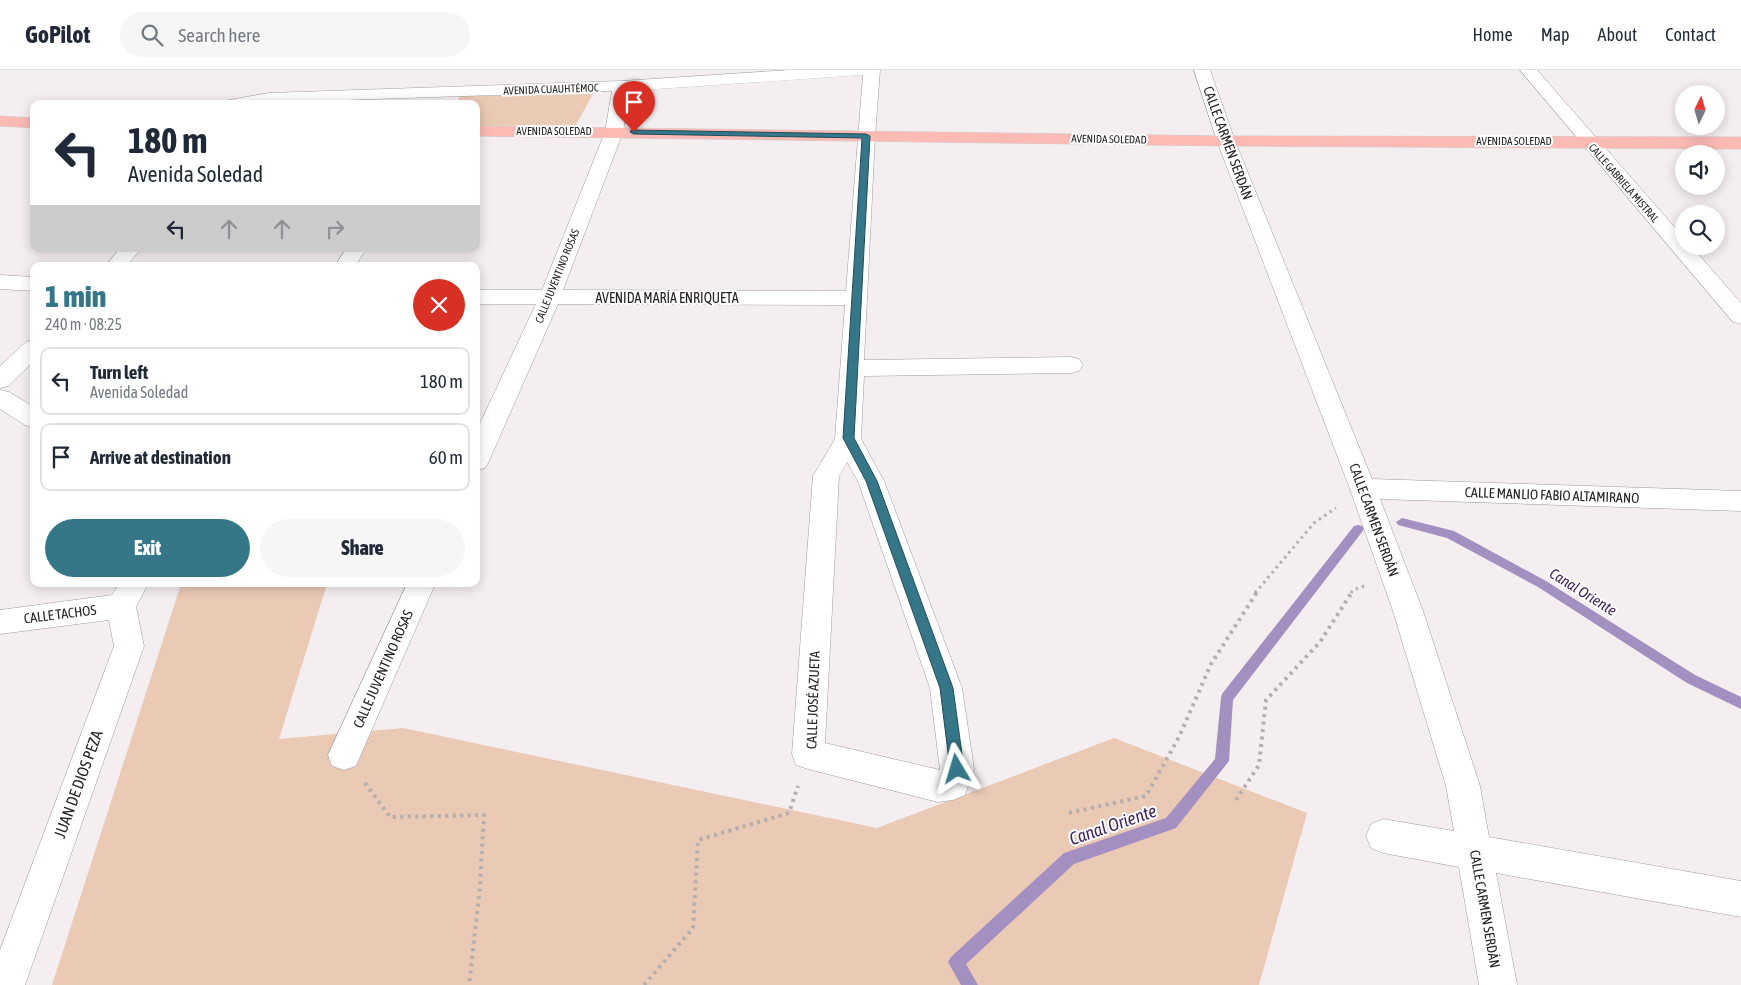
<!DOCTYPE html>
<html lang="en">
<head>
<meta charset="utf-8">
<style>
  body { margin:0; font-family:"Asap Condensed",sans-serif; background:#f6f6f7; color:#1f2937; height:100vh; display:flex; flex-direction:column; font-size:19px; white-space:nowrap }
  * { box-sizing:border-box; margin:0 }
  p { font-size:16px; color:#747a83 }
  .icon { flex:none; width:28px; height:28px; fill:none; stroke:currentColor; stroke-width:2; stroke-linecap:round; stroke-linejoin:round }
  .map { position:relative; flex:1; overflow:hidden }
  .panel { position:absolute; left:30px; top:192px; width:450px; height:325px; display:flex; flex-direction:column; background:#fff; border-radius:10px; box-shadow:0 2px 12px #0003 }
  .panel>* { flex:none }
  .hud { position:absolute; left:30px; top:30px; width:450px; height:152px; border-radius:10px; box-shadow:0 2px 12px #0003; background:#fff; color:#1f2937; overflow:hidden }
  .needle { width:32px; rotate:5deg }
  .buttons { position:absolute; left:1675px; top:15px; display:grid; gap:10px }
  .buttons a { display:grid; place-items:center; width:50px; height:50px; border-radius:50%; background:#fff; box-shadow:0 2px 12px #0003; font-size:25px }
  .pin { position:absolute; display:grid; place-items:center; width:42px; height:42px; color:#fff; margin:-51px -21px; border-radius:50% 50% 50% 0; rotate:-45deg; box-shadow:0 0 5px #0007 }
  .pin .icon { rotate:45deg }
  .me { position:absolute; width:55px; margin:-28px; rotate:353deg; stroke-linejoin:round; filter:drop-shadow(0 0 4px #0008) }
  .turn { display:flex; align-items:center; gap:18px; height:105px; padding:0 15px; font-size:22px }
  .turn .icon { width:65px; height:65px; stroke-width:2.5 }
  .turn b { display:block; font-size:35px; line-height:42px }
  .lanes { display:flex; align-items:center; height:48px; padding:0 15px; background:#0003; justify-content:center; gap:25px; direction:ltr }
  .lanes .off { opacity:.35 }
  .round { display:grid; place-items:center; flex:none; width:52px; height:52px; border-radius:26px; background:#f6f6f7 }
  .overview { display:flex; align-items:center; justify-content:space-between; height:85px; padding:0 15px }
  h1 { font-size:30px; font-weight:800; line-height:38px; color:#357689 }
  .action { display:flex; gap:10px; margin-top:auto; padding:10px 15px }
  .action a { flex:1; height:58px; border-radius:30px; background:#357689; color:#fff; font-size:20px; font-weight:800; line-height:58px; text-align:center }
  .action a+a { background:#f6f6f7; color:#1f2937 }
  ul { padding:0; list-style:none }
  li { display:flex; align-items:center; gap:15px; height:68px; margin:0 10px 8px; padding:0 5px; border:2px solid #e0e1e3; border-radius:10px }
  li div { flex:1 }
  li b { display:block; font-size:19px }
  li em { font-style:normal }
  header { display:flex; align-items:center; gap:30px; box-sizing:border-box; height:70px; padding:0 25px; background:#fff; border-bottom:1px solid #e0e1e3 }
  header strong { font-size:24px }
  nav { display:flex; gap:28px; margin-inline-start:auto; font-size:18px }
  .search { width:350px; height:45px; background:#f6f6f7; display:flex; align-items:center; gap:12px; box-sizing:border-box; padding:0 18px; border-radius:28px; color:#747a83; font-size:19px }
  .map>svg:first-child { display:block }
</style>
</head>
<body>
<header>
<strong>GoPilot</strong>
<div class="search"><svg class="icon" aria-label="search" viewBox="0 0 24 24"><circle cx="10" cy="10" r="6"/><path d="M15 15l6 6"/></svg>Search here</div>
<nav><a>Home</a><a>Map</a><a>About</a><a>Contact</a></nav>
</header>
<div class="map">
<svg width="1741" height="915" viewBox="0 0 1741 915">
  <rect width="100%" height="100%" fill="#f5eef0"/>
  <!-- green -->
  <path fill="#eac9b5" d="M593,24L576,55L476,56V34H456L460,26Z
    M181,514H327L279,669L403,658L877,758L1114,668L1307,743L1259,915H52Z"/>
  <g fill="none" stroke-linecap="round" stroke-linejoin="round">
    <!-- stream -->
    <path fill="#a48fc1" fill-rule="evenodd" d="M1402,448L1454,461L1546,511L1695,605L1741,627V639L1687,613L1538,517L1447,468L1398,455L1396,452Z
      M1358,455L1362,456L1364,459L1362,462L1233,630L1229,691L1176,758L1074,794L966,894L978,915H961L948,892L951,887L1064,783L1166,748L1215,689L1221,628L1222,624L1354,456Z"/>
    <!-- minor casing -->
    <g stroke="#a09a9c" stroke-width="1">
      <path id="minor" d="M790,0H880L875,66L864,290L1071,287L1079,289L1083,295L1079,301L1071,303L864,306L861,369L884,411L962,618L974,699L965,725L953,730L938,732L808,699L796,695L792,684L813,406L835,369L845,235L558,234L489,391L485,398L476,400V362L536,234H476V220H542L605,62L612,21L226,34L229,30L269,23L621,11ZM863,5L846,221L563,220L623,62L629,21ZM847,392L858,411L930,618L940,700L825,673L839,406Z
        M1194,0H1210L1235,71L1372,409L1741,421V441L1380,429L1423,541L1480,716L1489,767L1741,811V847L1496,803L1517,915H1479L1459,797L1383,783L1371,778L1366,766L1371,754L1383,749L1454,761L1446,716L1393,541L1350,419L1217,71Z
        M1520,0H1537L1684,168V176H1691L1741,233V254L1733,252Z
        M120,179H141L126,196H105Z
        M346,179H366L355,196H335Z
        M0,205L34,207V221L0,219Z
        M34,270V291L8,316L0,318V296L26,272Z
        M0,320L9,322L34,337V358L25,355L0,339Z
        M119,514H148L136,537L144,576L25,915H0V880L114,576L109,550L0,564V540L112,525Z
        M407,514H435L356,696L344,700L332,696L328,685Z"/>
    </g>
    <!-- major casing -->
    <g stroke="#cfcece" stroke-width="1">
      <path id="major" d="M0,46L34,48V58L0,56Z
        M476,56L1226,66L1741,67V79L1226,76L476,66Z"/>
    </g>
    <!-- path-far1 -->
    <path stroke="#b4aeb0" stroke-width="3" stroke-dasharray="2.5 4" stroke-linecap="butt" d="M1255,523L1314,453L1336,438
      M1351,523L1353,520L1364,516"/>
    <!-- path -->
    <path stroke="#b4aeb0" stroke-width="4" stroke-dasharray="3 4.5" stroke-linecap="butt" d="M365,713L390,747L484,745L480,817L469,915
      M1236,730L1259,695L1266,630L1320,572L1352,522
      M1069,743L1146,726L1179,667L1211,594L1257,522
      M644,915L693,858L698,770L789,743L798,716"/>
    <!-- minor -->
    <use href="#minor" fill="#fff" fill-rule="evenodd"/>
    <!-- major -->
    <use href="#major" fill="#fcbab5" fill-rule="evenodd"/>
  </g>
  <!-- route -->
  <path fill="#357689" stroke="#224d59" d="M631,60L866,64L870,66L854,368L877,411L953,618L964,699L962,704L957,706L952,704L950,699L940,618L866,411L843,368L862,68L634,64L630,62Z"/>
  <g text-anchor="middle" stroke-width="4" stroke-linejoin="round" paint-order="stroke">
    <!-- far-street labels -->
    <g font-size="11" fill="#242122" stroke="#fff">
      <text transform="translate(551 19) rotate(-2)" y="4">AVENIDA CUAUHTÉMOC</text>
      <text x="554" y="65">AVENIDA SOLEDAD</text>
      <text transform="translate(1109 69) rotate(1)" y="4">AVENIDA SOLEDAD</text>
      <text x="1514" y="75">AVENIDA SOLEDAD</text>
      <text transform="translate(1624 113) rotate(49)" y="4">CALLE GABRIELA MISTRAL</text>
      <text transform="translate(557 206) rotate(-68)" y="4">CALLE JUVENTINO ROSAS</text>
    </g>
    <!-- street labels -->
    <g font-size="14" fill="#242122" stroke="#fff">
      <text transform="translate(1228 73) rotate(70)" y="5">CALLE CARMEN SERDÁN</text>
      <text x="667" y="233">AVENIDA MARÍA ENRIQUETA</text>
      <text transform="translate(1552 425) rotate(2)" y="5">CALLE MANLIO FABIO ALTAMIRANO</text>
      <text transform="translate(1374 450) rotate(70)" y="5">CALLE CARMEN SERDÁN</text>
      <text transform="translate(60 544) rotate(-7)" y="5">CALLE TACHOS</text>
      <text transform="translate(383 599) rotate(-66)" y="5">CALLE JUVENTINO ROSAS</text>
      <text transform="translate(813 630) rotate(-88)" y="5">CALLE JOSÉ AZUETA</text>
      <text transform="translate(1485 839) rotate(80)" y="5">CALLE CARMEN SERDÁN</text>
    </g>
    <!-- water labels -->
    <g font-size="15" font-style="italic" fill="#3f225f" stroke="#fff">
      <text transform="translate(1583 522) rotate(32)" y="5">Canal Oriente</text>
    </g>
    <!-- near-street labels -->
    <g font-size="16" fill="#242122" stroke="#fff">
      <text transform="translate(78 714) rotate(-70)" y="6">JUAN DE DIOS PEZA</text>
    </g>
    <!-- near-water labels -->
    <g font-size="18" font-style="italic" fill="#3f225f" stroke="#fff">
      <text transform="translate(1113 755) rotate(-19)" y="6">Canal Oriente</text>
    </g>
  </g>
</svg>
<div class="buttons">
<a><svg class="needle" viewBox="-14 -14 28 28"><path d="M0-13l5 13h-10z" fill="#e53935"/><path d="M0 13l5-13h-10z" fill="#747a83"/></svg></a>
<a><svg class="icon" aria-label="sound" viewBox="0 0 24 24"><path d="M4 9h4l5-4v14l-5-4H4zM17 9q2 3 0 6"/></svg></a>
<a><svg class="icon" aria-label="search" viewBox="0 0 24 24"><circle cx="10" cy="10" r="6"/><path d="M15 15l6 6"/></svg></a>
</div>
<div class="pin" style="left:634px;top:62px;background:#d93025"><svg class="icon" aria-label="arrive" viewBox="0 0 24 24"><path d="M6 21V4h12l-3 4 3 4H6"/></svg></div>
<svg class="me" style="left:957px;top:699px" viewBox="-20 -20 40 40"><path d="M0-17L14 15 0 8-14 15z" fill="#357689" stroke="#fff" stroke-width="4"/></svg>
<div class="hud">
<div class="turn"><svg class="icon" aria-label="left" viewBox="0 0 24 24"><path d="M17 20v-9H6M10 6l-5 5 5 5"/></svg><div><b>180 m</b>Avenida Soledad</div></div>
<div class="lanes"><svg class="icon" aria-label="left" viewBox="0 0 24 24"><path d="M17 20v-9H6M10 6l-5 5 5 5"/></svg><svg class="icon off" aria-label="ahead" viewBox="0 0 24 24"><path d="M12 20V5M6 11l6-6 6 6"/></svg><svg class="icon off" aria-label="ahead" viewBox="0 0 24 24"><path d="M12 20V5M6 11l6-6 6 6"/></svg><svg class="icon off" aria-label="right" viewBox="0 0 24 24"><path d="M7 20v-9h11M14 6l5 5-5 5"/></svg></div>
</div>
<section class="panel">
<div class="overview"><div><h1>1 min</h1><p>240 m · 08:25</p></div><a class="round" style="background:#d93025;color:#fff"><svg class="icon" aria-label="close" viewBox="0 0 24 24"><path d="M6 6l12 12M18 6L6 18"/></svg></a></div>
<ul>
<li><svg class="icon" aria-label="left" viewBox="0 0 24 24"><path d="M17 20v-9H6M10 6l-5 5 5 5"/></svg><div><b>Turn left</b><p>Avenida Soledad</p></div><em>180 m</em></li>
<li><svg class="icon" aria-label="arrive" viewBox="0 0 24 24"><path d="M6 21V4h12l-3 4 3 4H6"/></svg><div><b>Arrive at destination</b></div><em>60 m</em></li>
</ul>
<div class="action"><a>Exit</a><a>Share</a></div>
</section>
</div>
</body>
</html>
